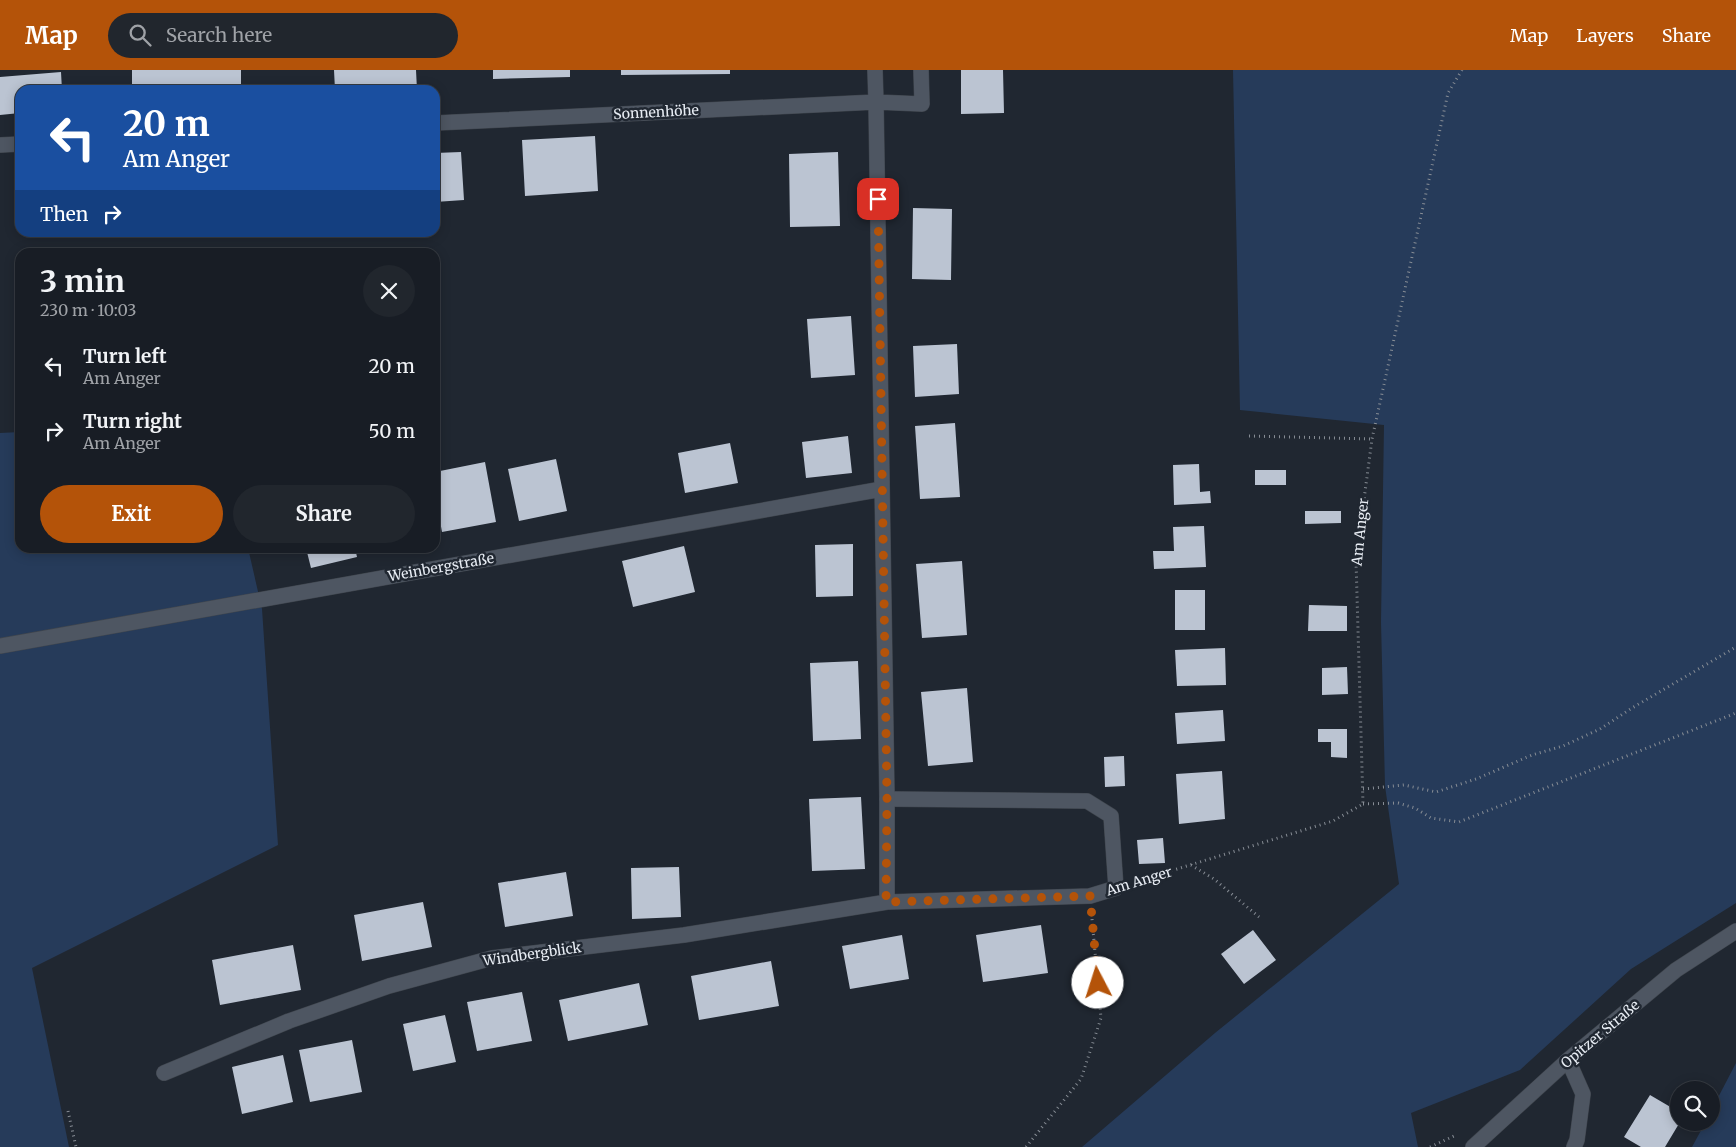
<!DOCTYPE html>
<html lang="en">
<head>
<meta charset="utf-8">
<style>
  body { margin:0; font-family:Merriweather,serif; background:#21262d; color:#f1f3f6; height:100vh; display:flex; flex-direction:column; font-size:19px; white-space:nowrap }
  * { box-sizing:border-box; margin:0 }
  p { font-size:16px; color:#9fa2a7 }
  .icon { flex:none; width:28px; height:28px; fill:none; stroke:currentColor; stroke-width:2; stroke-linecap:round; stroke-linejoin:round }
  .map { position:relative; flex:1; overflow:hidden }
  .sheet { position:absolute; left:15px; top:178px; width:425px; height:305px; display:flex; flex-direction:column; background:#181d25; border-radius:15px; box-shadow:0 2px 12px #0003,0 0 0 1px #363b42 }
  .sheet>* { flex:none }
  .hud { position:absolute; left:15px; top:15px; width:425px; height:152px; border-radius:15px; box-shadow:0 2px 12px #0003,0 0 0 1px #363b42; background:#1a4fa0; color:#fff; overflow:hidden }
  .controls { position:absolute; left:1670px; top:1011px; display:grid; gap:10px }
  .controls a { display:grid; place-items:center; width:50px; height:50px; border-radius:50%; background:#181d25; box-shadow:0 2px 12px #0003,0 0 0 1px #363b42; font-size:25px }
  .pin { position:absolute; display:grid; place-items:center; width:42px; height:42px; color:#fff; margin:-21px; border-radius:10px; box-shadow:0 2px 8px #0006 }
  .me { position:absolute; width:55px; margin:-28px; rotate:355deg; stroke-linejoin:round; filter:drop-shadow(0 0 4px #0008) }
  .turn { display:flex; align-items:center; gap:18px; height:105px; padding:0 25px; font-size:22px }
  .turn .icon { width:65px; height:65px; stroke-width:2.5 }
  .turn b { display:block; font-size:35px; line-height:42px }
  .then { display:flex; align-items:center; height:48px; padding:0 25px; background:#0003; gap:10px; font-size:19px }
  .round { display:grid; place-items:center; flex:none; width:52px; height:52px; border-radius:26px; background:#21262d }
  .summary { display:flex; align-items:center; justify-content:space-between; height:85px; padding:0 25px }
  h1 { font-size:30px; font-weight:700; line-height:38px }
  .cta { display:flex; gap:10px; margin-top:auto; padding:10px 25px }
  .cta a { flex:1; height:58px; border-radius:30px; background:#b45309; color:#fff; font-size:20px; font-weight:700; line-height:58px; text-align:center }
  .cta a+a { background:#21262d; color:#f1f3f6 }
  ul { padding:0; list-style:none }
  li { display:flex; align-items:center; gap:15px; height:65px; padding:0 25px }
  li div { flex:1 }
  li b { display:block; font-size:19px }
  li em { font-style:normal }
  header { display:flex; align-items:center; gap:30px; box-sizing:border-box; height:70px; padding:0 25px; background:#b45309; color:#fff }
  header strong { font-size:24px }
  nav { display:flex; gap:28px; margin-inline-start:auto; font-size:18px }
  .search { width:350px; height:45px; background:#21262d; display:flex; align-items:center; gap:12px; box-sizing:border-box; padding:0 18px; border-radius:28px; color:#9fa2a7; font-size:19px }
  .map>svg:first-child { display:block }
</style>
</head>
<body>
<header>
<strong>Map</strong>
<div class="search"><svg class="icon" aria-label="search" viewBox="0 0 24 24"><circle cx="10" cy="10" r="6"/><path d="M15 15l6 6"/></svg>Search here</div>
<nav><a>Map</a><a>Layers</a><a>Share</a></nav>
</header>
<div class="map">
<svg width="1736" height="1077" viewBox="0 0 1736 1077">
  <rect width="100%" height="100%" fill="#202731"/>
  <!-- green -->
  <path fill="#263b5a" d="M1233,0H1736V833L1631,899L1520,1000L1411,1043L1418,1077H1082L1215,963L1399,814L1385,716L1381,552L1384,355L1240,340Z
    M20,362V478H248L262,539L278,775L32,898L69,1077H0V363Z
    M1736,993V1077H1692L1705,1053L1711,1052V1041Z"/>
  <!-- building -->
  <path fill="#bbc4d2" d="M132,0H241V20H132Z
    M334,0H416L417,20H335Z
    M493,0H570V7L493,9Z
    M621,0H730V4L621,5Z
    M961,0H1003L1004,43L961,44Z
    M61,2L62,20H20V43L0,45V7Z
    M595,66L598,121L525,126L522,70Z
    M461,82L464,130L435,132V83Z
    M838,82L840,156L790,157L789,84Z
    M913,138L952,139L951,210L912,209Z
    M851,246L855,305L811,308L807,249Z
    M957,274L959,324L915,327L913,276Z
    M955,353L960,427L920,429L915,356Z
    M848,366L852,403L806,408L802,372Z
    M730,373L738,413L685,423L678,383Z
    M556,389L567,441L519,451L508,399Z
    M485,392L496,452L442,462L435,423V402Z
    M1199,394L1200,422L1210,421L1211,433L1174,435L1173,395Z
    M1255,400H1286V415H1255Z
    M1305,441H1341V453L1305,454Z
    M1204,456L1206,497L1154,499L1153,481H1174L1173,457Z
    M853,474V526L816,527L815,475Z
    M684,476L695,522L633,537L622,491Z
    M306,478H355L357,487L311,498Z
    M962,491L967,565L922,568L916,494Z
    M1175,520H1205V560H1175Z
    M1309,535L1347,536V561H1308Z
    M1225,578L1226,615L1177,616L1175,580Z
    M858,591L861,669L813,671L810,593Z
    M1347,597L1348,624L1322,625V598Z
    M967,618L973,692L928,696L921,622Z
    M1223,640L1225,671L1177,674L1175,643Z
    M1318,659H1347V688L1331,687V672H1318Z
    M1124,686L1125,716L1105,717L1104,687Z
    M1222,701L1225,749L1179,754L1176,704Z
    M861,727L865,799L812,801L809,729Z
    M1163,768L1165,793L1139,794L1137,770Z
    M679,797L681,847L632,849L631,798Z
    M566,802L573,846L505,857L498,813Z
    M423,832L432,877L362,891L354,845Z
    M1041,855L1048,903L983,912L976,865Z
    M1253,860L1276,890L1244,914L1221,884Z
    M902,865L909,909L850,919L842,876Z
    M293,875L301,920L220,935L212,890Z
    M771,891L779,936L699,950L691,906Z
    M639,913L648,955L568,971L559,930Z
    M522,922L532,971L477,981L467,932Z
    M445,945L456,992L413,1001L403,954Z
    M352,970L362,1022L310,1032L299,980Z
    M283,985L293,1032L242,1044L232,997Z
    M1650,1025L1679,1042L1680,1052L1665,1077H1641L1624,1067Z"/>
  <g fill="none" stroke-linecap="round" stroke-linejoin="round">
    <!-- service casing -->
    <g stroke="#3f454d" stroke-width="16">
      <path id="service" d="M887,729L1087,731L1111,746L1116,818
        M1568,990L1583,1024L1577,1070L1574,1077"/>
    </g>
    <!-- minor casing -->
    <g stroke="#3f454d" stroke-width="16">
      <path id="minor" d="M435,53L876,32L875,0
        M0,75L20,74
        M0,576L882,419
        M887,832V729L876,32L922,34L921,0
        M164,1003L289,951L389,916L492,888L684,865L887,832L1090,826L1116,818
        M1473,1077L1568,990L1676,900L1736,861"/>
    </g>
    <!-- path -->
    <path stroke="#878d95" stroke-width="3" stroke-dasharray="1 4" stroke-linecap="butt" d="M1249,366L1372,369
      M1363,719L1404,715L1436,722L1476,709L1532,685L1563,676L1600,659L1632,638L1736,577
      M1363,734L1398,733L1415,738L1431,748L1459,752L1736,643
      M1191,795L1214,809L1259,847
      M1138,811L1333,751L1363,734L1356,490L1372,369L1448,23L1462,0
      M68,1041L76,1077
      M1026,1077L1081,1009L1101,948L1092,849
      M1430,1077L1454,1066"/>
    <!-- service -->
    <use href="#service" stroke="#4e5662" stroke-width="15"/>
    <!-- minor -->
    <use href="#minor" stroke="#4e5662" stroke-width="15"/>
  </g>
  <g fill="none" stroke-linecap="round" stroke-linejoin="round">
    <!-- route -->
    <path stroke="#b45309" stroke-width="9" stroke-dasharray="0 16.2" d="M878,129L887,729L886,832L1090,826L1098,913"/>
  </g>
  <g text-anchor="middle" stroke-width="5" stroke-linejoin="round" paint-order="stroke">
    <!-- street labels -->
    <g font-size="14" fill="#e7ecf3" stroke="#202731">
      <text transform="translate(656 42) rotate(-3)" y="5">Sonnenhöhe</text>
      <text transform="translate(1360 462) rotate(-84)" y="5">Am Anger</text>
      <text transform="translate(441 497) rotate(-10)" y="5">Weinbergstraße</text>
      <text transform="translate(1139 811) rotate(-17)" y="5">Am Anger</text>
      <text transform="translate(532 884) rotate(-8)" y="5">Windbergblick</text>
      <text transform="translate(1600 964) rotate(-40)" y="5">Opitzer Straße</text>
    </g>
  </g>
</svg>
<div class="controls">
<a><svg class="icon" aria-label="search" viewBox="0 0 24 24"><circle cx="10" cy="10" r="6"/><path d="M15 15l6 6"/></svg></a>
</div>
<div class="pin" style="left:878px;top:129px;background:#d93025"><svg class="icon" aria-label="arrive" viewBox="0 0 24 24"><path d="M6 21V4h12l-3 4 3 4H6"/></svg></div>
<svg class="me" style="left:1098px;top:913px" viewBox="-20 -20 40 40"><circle r="19" fill="#fff"/><path d="M0-13L10 11 0 6-10 11z" fill="#b45309"/></svg>
<div class="hud">
<div class="turn"><svg class="icon" aria-label="left" viewBox="0 0 24 24"><path d="M17 20v-9H6M10 6l-5 5 5 5"/></svg><div><b>20 m</b>Am Anger</div></div>
<div class="then">Then<svg class="icon" aria-label="right" viewBox="0 0 24 24"><path d="M7 20v-9h11M14 6l5 5-5 5"/></svg></div>
</div>
<section class="sheet">
<div class="summary"><div><h1>3 min</h1><p>230 m · 10:03</p></div><a class="round"><svg class="icon" aria-label="close" viewBox="0 0 24 24"><path d="M6 6l12 12M18 6L6 18"/></svg></a></div>
<ul>
<li><svg class="icon" aria-label="left" viewBox="0 0 24 24"><path d="M17 20v-9H6M10 6l-5 5 5 5"/></svg><div><b>Turn left</b><p>Am Anger</p></div><em>20 m</em></li>
<li><svg class="icon" aria-label="right" viewBox="0 0 24 24"><path d="M7 20v-9h11M14 6l5 5-5 5"/></svg><div><b>Turn right</b><p>Am Anger</p></div><em>50 m</em></li>
</ul>
<div class="cta"><a>Exit</a><a>Share</a></div>
</section>
</div>
</body>
</html>
